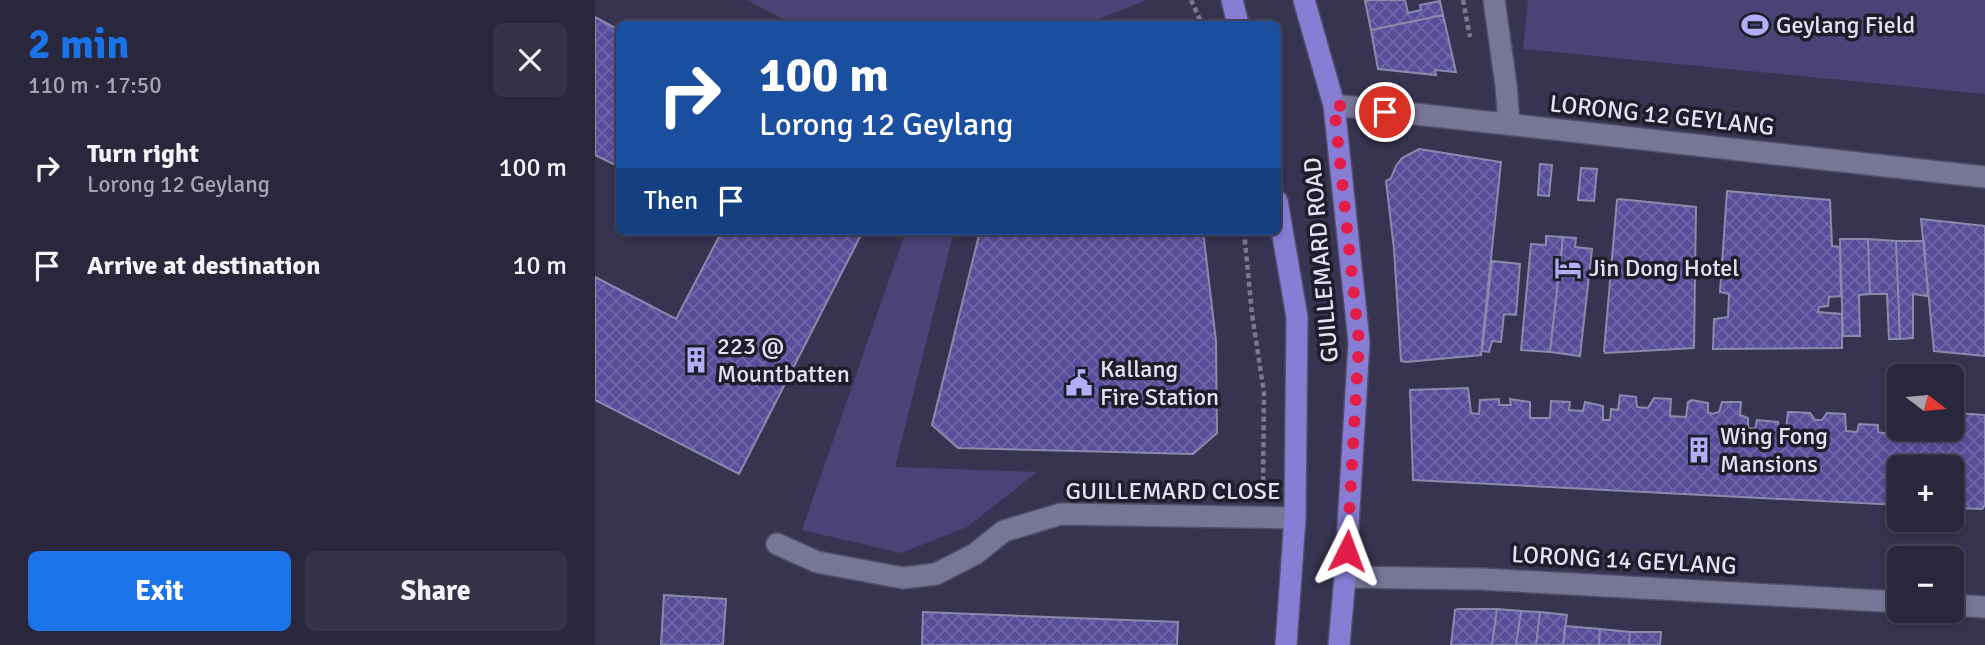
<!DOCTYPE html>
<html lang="en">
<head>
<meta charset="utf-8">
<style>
  body { margin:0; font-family:Signika,sans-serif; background:#343347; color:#f1f3f6; height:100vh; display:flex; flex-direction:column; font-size:26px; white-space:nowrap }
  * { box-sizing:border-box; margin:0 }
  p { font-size:23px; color:#a5a5af }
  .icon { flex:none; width:38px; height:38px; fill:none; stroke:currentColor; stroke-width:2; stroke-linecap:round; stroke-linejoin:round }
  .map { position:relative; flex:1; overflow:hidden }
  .panel { display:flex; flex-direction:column; background:#28273c; width:595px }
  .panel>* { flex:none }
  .banner { position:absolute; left:21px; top:21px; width:665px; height:214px; border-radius:10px; box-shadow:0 4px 10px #0003,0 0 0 2px #444456; background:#1a4fa0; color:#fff; overflow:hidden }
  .needle { width:46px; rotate:106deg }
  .tools { position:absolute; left:1292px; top:364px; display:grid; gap:14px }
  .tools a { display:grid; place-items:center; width:77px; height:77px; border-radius:10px; background:#28273c; box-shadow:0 4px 10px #0003,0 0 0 2px #444456; font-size:35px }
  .pin { position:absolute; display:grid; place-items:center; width:60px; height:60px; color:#fff; margin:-30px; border:4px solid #fff; border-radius:50%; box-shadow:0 2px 7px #0007 }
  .me { position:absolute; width:77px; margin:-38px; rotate:3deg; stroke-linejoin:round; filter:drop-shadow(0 0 5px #0008) }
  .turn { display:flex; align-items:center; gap:24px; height:147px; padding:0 28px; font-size:32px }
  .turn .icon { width:91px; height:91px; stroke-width:2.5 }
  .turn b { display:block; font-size:49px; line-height:60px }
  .then { display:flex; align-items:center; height:66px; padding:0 28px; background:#0003; gap:14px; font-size:26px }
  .round { display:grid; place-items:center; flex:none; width:74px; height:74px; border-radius:10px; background:#343347 }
  .summary { display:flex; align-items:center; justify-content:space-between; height:119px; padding:0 28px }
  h1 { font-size:42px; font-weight:700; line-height:52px; color:#1a73e8 }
  .button { display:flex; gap:14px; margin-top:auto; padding:14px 28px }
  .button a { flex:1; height:80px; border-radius:10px; background:#1a73e8; color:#fff; font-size:28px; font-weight:700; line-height:80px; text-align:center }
  .button a+a { background:#343347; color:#f1f3f6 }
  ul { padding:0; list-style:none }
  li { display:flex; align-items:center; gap:21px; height:98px; padding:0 28px }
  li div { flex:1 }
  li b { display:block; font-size:26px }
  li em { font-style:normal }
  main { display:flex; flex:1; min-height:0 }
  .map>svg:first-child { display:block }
</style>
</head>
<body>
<main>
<section class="panel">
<div class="summary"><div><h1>2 min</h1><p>110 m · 17:50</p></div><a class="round"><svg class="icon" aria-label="close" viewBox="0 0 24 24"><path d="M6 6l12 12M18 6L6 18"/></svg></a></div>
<ul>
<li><svg class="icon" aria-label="right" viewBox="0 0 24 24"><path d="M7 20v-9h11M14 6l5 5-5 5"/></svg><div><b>Turn right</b><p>Lorong 12 Geylang</p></div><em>100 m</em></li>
<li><svg class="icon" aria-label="arrive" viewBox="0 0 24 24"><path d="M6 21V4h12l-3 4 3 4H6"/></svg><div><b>Arrive at destination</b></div><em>10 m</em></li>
</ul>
<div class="button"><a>Exit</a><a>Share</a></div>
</section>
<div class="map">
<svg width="1390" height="645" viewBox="0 0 1390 645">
  <defs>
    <pattern id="building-cross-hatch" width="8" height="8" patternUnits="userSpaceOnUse" patternTransform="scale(1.75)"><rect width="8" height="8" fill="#574d99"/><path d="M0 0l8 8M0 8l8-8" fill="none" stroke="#6f66a8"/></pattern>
  </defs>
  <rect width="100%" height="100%" fill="#363450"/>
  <!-- green -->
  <path fill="#494475" d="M152,0H552L491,24H197Z
    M933,0H1390V94L928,49Z
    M311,231H359L300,467L442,472L372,527L306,553L207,530Z"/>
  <!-- building -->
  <path fill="url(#building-cross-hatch)" stroke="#8b8aab" stroke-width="2" d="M776,0H810L813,13L826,10L825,5L845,1L848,15L776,30L770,1Z
    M848,15L861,72L840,70L841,75L783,69L776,30Z
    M0,17L24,30V167L0,155Z
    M824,149L906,162L886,355L811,362L806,361L799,249L791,181L796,178L801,166L807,158Z
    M945,164L957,165L954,196L943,195Z
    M986,168L1002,169L999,201L983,200Z
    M1132,191L1235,200L1237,246L1245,247L1246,296L1234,297L1233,306L1224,307L1223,312L1247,314V348L1118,349L1119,319L1133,317L1134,294L1125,292Z
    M1024,199L1101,207L1099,348L1010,353L1009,351L1022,200Z
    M1326,219L1390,226V356L1339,351Z
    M127,231H268L144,474L0,400V277L81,319Z
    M385,231H608L621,341L622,433L598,454L363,448L337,425Z
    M951,236L968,237L955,352L926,350L936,244L951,245Z
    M968,237L981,238L980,247L997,249L985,356L955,352Z
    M1245,239H1273L1275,294L1264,295L1265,336H1248Z
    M1273,239L1301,241L1305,339H1294L1292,294H1275Z
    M1301,241H1329L1333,296L1318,294V338L1305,339Z
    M897,261L925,264L921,315L909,314L906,342L897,341L894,352L887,351Z
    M873,388L876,413L884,414L885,400L904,399V405H916L915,399L935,402V418H955L956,401L975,402L974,410L988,411L990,402L1008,406V420H1015L1016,409L1023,410L1025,395L1041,397L1042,407L1053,408L1059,398L1076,399L1075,416L1091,417L1093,402L1097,400L1113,403V412L1117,414L1124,412L1127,402H1146L1145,415L1153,418V428L1160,429L1162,420L1183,422L1184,429H1191L1193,412H1197L1215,413L1220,420H1227L1232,413L1250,414L1251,431L1262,432L1264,424L1283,425V432L1287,433H1293L1295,420L1301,421L1304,413V429H1356L1362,413L1390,415V505L1387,509L1356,508V467H1304V505L818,480L815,390Z
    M69,595L131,599L128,645H66Z
    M863,609H902L897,645H856L860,610Z
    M902,609L926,611L921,645H897Z
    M926,611L945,612L941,645H921Z
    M328,612L583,622L582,645H327Z
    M945,612L972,615L968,645H941Z
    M970,626L1005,629L1004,645H968Z
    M1005,629L1035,632L1034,645H1004Z
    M1035,632H1066L1065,645H1034Z"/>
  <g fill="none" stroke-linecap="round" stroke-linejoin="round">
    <!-- minor casing -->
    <g stroke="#514f67" stroke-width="24">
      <path id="minor" d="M899,0L911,85L914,124
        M739,105L1390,177
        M182,544L222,562L308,578L341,574L380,554L409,531L466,514L700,518
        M750,577L886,579L1304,602
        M1356,605L1390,607"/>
    </g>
    <!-- major casing -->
    <g stroke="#514f67" stroke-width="24">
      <path id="major" d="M637,0L643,24
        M709,0L739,105L764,342L750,577L744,645
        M682,201L702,317L700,518L691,645"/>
    </g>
    <!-- path -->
    <path stroke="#7b7992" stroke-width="4.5" stroke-dasharray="5 3.5" stroke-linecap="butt" d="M596,0L607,24
      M868,0L875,37
      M649,231L657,314L669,393L668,492"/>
    <!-- minor -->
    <use href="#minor" stroke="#777697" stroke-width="21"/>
    <!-- major -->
    <use href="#major" stroke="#877dd4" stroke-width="21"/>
  </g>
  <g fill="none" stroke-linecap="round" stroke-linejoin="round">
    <!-- route -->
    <path stroke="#e11d48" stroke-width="12" stroke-dasharray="0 21.6" d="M752,551L764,342L739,105L790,112"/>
  </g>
  <!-- icons -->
  <defs>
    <g id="stadium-bare" transform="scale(2.1)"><path d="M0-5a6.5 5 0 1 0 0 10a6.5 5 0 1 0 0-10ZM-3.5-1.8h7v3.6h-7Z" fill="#b2adf9" stroke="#1e1d2a" stroke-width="2.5" paint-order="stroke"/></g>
    <g id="hotel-bare" transform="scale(2.1)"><path d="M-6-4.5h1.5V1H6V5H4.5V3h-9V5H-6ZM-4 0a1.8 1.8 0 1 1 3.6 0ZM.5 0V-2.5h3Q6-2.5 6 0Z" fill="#b2adf9" stroke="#1e1d2a" stroke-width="2.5" paint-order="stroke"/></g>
    <g id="building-bare" transform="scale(2.1)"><path d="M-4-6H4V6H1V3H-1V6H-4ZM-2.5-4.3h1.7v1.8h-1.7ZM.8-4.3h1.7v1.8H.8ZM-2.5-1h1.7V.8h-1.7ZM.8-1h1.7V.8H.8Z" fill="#b2adf9" stroke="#1e1d2a" stroke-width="2.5" paint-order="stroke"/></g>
    <g id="civic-bare" transform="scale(2.1)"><path d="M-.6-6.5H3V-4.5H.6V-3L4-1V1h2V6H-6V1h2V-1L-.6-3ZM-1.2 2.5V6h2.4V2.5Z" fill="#b2adf9" stroke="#1e1d2a" stroke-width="2.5" paint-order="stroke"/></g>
  </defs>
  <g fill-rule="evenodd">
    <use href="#stadium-bare" x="1160" y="25"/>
    <use href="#hotel-bare" x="973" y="268"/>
    <use href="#building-bare" x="101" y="360"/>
    <use href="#civic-bare" x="484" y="383"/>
    <use href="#building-bare" x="1104" y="450"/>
  </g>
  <g text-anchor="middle" stroke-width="7" stroke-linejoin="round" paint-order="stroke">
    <!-- poi labels -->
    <g font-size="24" fill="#e3e2f5" stroke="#1e1d2a" text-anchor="start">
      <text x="1181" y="33">Geylang Field</text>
      <text x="994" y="276">Jin Dong Hotel</text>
      <text x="122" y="354">223 @<tspan x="122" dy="28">Mountbatten</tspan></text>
      <text x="505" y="377">Kallang<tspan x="505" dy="28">Fire Station</tspan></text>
      <text x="1125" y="444">Wing Fong<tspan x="1125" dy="28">Mansions</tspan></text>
    </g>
    <!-- street labels -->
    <g font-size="24" fill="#e3e2f5" stroke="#1e1d2a">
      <text transform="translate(1067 115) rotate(6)" y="8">LORONG 12 GEYLANG</text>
      <text transform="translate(726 260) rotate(-95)" y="8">GUILLEMARD ROAD</text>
      <text x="578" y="499">GUILLEMARD CLOSE</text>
      <text transform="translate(1029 560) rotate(3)" y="8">LORONG 14 GEYLANG</text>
    </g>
  </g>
</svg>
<div class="tools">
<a><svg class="needle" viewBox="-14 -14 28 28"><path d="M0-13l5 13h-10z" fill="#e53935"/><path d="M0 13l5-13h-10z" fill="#a5a5af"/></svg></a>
<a>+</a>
<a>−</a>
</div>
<div class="pin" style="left:790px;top:112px;background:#d93025"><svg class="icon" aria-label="arrive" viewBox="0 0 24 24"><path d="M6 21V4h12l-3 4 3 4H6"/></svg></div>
<svg class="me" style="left:752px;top:551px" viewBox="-20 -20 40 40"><path d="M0-17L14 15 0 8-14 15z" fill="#e11d48" stroke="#fff" stroke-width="4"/></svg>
<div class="banner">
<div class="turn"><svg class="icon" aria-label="right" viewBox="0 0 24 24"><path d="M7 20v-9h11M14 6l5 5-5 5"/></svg><div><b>100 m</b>Lorong 12 Geylang</div></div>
<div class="then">Then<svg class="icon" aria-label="arrive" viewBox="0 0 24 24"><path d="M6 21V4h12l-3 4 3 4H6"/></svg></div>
</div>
</div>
</main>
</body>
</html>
